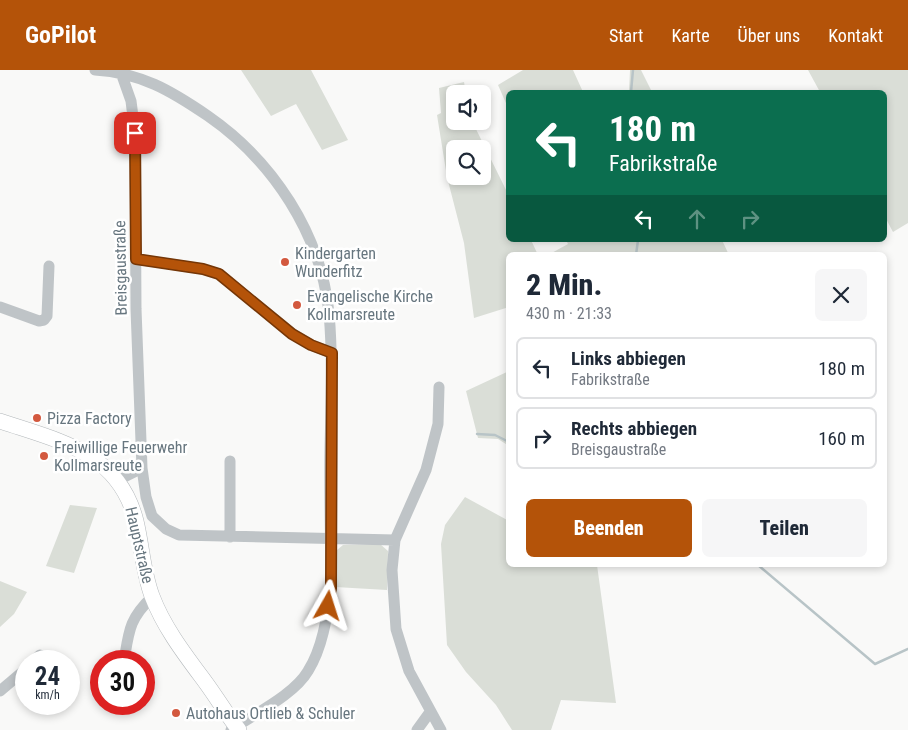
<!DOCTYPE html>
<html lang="de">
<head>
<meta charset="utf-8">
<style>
  body { margin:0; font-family:"Roboto Condensed",sans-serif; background:#f6f6f7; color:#1f2937; height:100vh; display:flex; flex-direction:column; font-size:19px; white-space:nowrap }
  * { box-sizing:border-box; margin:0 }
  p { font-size:16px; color:#747a83 }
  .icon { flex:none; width:28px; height:28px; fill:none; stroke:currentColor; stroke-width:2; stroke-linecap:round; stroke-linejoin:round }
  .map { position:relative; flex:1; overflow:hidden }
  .sheet { position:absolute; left:506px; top:182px; width:381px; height:315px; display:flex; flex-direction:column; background:#fff; border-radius:8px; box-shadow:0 2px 8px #0003 }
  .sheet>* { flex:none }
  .hud { position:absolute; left:506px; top:20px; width:381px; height:152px; border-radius:8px; box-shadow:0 2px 8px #0003; background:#0b6e4f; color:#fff; overflow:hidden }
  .tools { position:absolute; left:446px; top:15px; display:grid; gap:10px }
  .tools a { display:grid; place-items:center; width:45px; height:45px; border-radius:8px; background:#fff; box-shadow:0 2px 8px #0003; font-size:25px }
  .speed { position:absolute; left:15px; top:580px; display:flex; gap:10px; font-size:25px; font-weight:700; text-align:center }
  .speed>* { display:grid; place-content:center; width:65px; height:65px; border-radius:50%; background:#fff; box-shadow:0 2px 8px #0003; line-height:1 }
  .speed small { font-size:12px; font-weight:400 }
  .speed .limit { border:8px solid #d22; background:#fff; color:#111 }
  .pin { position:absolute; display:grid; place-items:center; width:42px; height:42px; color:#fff; margin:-21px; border-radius:10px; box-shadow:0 2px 8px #0006 }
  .me { position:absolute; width:55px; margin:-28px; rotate:6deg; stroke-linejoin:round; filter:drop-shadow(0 0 4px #0008) }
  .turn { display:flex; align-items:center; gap:18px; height:105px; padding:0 20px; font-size:22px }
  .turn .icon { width:65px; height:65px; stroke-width:2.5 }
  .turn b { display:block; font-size:35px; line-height:42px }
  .lanes { display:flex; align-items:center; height:48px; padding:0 20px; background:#0003; justify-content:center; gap:25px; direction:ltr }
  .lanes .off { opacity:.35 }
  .round { display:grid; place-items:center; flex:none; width:52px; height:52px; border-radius:8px; background:#f6f6f7 }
  .overview { display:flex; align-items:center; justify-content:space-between; height:85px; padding:0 20px }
  h1 { font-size:30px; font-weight:800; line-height:38px }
  .cta { display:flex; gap:10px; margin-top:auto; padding:10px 20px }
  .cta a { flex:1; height:58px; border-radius:8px; background:#b45309; color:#fff; font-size:20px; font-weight:800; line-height:58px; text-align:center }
  .cta a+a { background:#f6f6f7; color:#1f2937 }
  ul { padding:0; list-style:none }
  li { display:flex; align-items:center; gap:15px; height:62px; margin:0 10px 8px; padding:0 10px; border:2px solid #e0e1e3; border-radius:8px }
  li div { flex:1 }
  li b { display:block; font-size:19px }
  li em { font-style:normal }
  header { display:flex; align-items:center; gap:30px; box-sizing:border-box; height:70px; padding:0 25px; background:#b45309; color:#fff }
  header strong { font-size:24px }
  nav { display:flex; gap:28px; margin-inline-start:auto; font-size:18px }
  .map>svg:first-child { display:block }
</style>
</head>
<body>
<header>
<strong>GoPilot</strong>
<nav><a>Start</a><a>Karte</a><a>Über uns</a><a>Kontakt</a></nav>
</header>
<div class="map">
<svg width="908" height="660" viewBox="0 0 908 660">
  <rect width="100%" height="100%" fill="#f9f9f8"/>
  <!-- green -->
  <path fill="#daded7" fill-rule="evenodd" d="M241,0H311L348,70L322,80L296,34L271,46Z
    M523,0H573L583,22H509V40L498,15Z
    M630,0H641L652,22H629Z
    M808,0H908V153L893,162L885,147V22H820Z
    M464,12L466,24H455V51H472L509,126V170H531L538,185H509V237L474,248L464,173L447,107L437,45L441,43L439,18ZM455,79H482V106H455Z
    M566,170H722L729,185H548L568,174Z
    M509,301V376L498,369L478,368L466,321Z
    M465,427L509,451V495H597L616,633L561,630L551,660H512L496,635L466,602L447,575L441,474L445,455Z
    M70,435L97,438L74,503L46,496Z
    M380,474L388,481L387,520L335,517L337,480L343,475Z
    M0,511L27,522L14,544L0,557Z"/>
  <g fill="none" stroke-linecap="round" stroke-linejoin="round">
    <!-- stream -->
    <path stroke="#b8c4c7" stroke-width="2.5" d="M631,22L633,0
      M636,185L638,170
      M477,364L495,365L509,372
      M758,495L875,594L908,579"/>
    <!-- major casing -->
    <g stroke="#b3b8bb" stroke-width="16">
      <path id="major" d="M0,351C59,371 119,382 136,451C142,476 143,502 152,526C164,558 186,586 206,613C217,628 227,645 239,660"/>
    </g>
    <!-- minor -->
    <path stroke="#bfc4c7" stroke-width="11" d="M95,0C141,3 170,20 208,46C273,91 321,164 329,243C333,288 331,333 330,379C329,425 331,472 331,518C327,546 323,577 308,601C294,625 254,644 231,660
      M120,0L131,31L135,63L136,239L142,398L146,427L152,446L166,459L179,465L395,470
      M136,189L203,199L219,204L293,264L311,275L332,283
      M0,237L39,251L44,250L47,246L49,196
      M439,317L438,354L426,400L395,470L392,500L396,559L409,601L441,660
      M230,391V467
      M118,410L142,398
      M34,591L40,585
      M124,591C129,561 129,549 152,527
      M0,621L26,599
      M417,660L430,642"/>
    <!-- major -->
    <use href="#major" stroke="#fff" stroke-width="15"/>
  </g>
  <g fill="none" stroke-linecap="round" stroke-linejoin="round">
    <!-- route casing -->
    <g stroke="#753606" stroke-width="12">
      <path id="route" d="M135,63L136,189L203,199L219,204L292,264L311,275L332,283L331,518L328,536"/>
    </g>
    <!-- route -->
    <use href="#route" stroke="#b45309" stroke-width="9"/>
  </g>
  <!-- markers -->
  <g fill="#d3593f" stroke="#fff" stroke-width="2">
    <circle cx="285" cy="192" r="5"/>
    <circle cx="297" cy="235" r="5"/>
    <circle cx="37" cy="348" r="5"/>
    <circle cx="44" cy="386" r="5"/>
    <circle cx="176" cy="643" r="5"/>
  </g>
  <g text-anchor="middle" stroke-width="5" stroke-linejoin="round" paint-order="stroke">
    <!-- poi labels -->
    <g font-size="16" fill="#67767f" stroke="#fff" text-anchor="start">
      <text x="295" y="189">Kindergarten<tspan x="295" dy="18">Wunderfitz</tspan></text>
      <text x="307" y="232">Evangelische Kirche<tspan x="307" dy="18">Kollmarsreute</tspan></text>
      <text x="47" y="354">Pizza Factory</text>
      <text x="54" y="383">Freiwillige Feuerwehr<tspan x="54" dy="18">Kollmarsreute</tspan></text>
      <text x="186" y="649">Autohaus Ortlieb &amp; Schuler</text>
    </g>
    <!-- street labels -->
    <g font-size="16" fill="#67767f" stroke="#fff">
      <text transform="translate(120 198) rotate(-91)" y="6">Breisgaustraße</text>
      <text transform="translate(140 475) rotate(77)" y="6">Hauptstraße</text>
    </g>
  </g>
</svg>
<div class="tools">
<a><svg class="icon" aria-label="sound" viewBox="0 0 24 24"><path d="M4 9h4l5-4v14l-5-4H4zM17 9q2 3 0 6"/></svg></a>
<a><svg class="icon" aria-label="search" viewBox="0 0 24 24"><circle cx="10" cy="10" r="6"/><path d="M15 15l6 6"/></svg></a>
</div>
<div class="speed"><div>24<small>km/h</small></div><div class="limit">30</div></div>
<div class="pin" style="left:135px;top:63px;background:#d93025"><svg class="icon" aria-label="arrive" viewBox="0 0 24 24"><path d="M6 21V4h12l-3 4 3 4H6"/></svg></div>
<svg class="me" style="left:328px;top:536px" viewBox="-20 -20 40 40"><path d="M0-17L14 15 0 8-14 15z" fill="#b45309" stroke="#fff" stroke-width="4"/></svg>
<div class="hud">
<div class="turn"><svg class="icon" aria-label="left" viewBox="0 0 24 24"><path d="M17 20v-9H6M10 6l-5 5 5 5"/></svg><div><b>180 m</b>Fabrikstraße</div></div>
<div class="lanes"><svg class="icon" aria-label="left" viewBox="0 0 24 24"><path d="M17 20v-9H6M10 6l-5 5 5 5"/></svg><svg class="icon off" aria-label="ahead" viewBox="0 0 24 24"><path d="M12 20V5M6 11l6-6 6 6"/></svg><svg class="icon off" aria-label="right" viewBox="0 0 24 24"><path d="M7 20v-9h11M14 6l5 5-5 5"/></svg></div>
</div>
<section class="sheet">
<div class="overview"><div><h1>2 Min.</h1><p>430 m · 21:33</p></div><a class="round"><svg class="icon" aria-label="close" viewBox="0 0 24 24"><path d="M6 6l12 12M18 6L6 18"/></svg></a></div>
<ul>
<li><svg class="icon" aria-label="left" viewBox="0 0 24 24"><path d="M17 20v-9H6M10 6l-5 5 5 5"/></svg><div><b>Links abbiegen</b><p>Fabrikstraße</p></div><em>180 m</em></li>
<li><svg class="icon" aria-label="right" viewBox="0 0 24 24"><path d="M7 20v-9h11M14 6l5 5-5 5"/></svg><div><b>Rechts abbiegen</b><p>Breisgaustraße</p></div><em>160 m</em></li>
</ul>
<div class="cta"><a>Beenden</a><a>Teilen</a></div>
</section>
</div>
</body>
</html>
